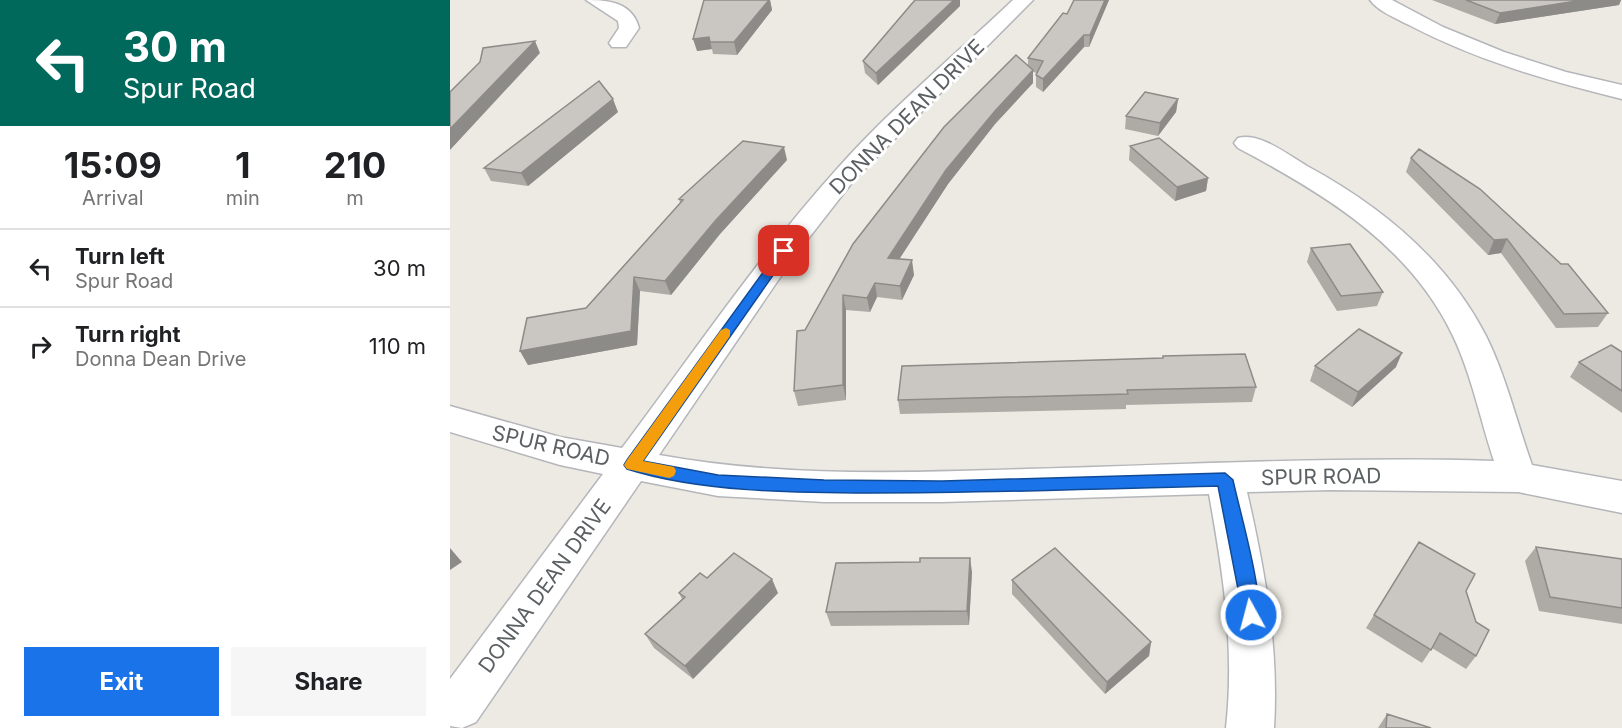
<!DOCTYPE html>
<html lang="en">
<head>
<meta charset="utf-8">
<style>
  body { margin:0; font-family:Inter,sans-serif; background:#f6f6f6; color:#202124; height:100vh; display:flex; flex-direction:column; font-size:22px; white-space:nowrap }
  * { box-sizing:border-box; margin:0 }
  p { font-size:20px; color:#757577 }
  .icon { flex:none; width:33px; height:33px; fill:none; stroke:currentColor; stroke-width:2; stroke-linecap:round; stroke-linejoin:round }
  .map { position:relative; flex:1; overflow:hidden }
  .details { display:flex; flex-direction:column; background:#fff; width:450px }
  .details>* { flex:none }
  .guide { background:#00695c; color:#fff; overflow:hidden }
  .pin { position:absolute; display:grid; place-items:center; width:51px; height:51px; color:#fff; margin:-26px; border-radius:12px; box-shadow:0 3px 9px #0006 }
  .me { position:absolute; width:66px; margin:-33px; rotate:353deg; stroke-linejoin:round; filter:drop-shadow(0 0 4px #0008) }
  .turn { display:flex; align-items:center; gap:21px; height:126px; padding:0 24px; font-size:27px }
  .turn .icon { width:78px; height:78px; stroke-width:2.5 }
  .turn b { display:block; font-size:42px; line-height:51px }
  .eta { display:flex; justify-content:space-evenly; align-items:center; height:102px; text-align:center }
  .eta b { font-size:36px; font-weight:700; line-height:42px }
  .button { display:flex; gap:12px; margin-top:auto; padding:12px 24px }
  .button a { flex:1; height:69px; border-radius:0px; background:#1a73e8; color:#fff; font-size:24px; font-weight:700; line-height:69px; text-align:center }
  .button a+a { background:#f6f6f6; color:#202124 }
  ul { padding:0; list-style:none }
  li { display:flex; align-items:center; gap:18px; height:78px; padding:0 24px; border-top:2px solid #e0e0e0 }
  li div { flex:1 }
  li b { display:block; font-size:22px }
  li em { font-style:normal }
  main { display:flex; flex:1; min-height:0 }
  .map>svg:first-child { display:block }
</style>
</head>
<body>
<main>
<section class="details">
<div class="guide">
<div class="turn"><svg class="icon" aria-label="left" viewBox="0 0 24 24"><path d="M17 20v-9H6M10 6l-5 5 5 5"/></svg><div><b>30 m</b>Spur Road</div></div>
</div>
<div class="eta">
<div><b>15:09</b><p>Arrival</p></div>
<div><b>1</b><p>min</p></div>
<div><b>210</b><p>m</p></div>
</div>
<ul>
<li><svg class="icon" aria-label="left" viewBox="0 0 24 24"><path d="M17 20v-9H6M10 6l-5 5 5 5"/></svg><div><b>Turn left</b><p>Spur Road</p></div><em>30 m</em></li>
<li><svg class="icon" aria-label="right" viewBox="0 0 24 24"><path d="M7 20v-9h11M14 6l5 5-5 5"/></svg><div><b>Turn right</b><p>Donna Dean Drive</p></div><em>110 m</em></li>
</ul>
<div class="button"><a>Exit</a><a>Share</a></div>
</section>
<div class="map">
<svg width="1172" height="728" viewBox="0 0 1172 728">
  <rect width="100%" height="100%" fill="#edeae3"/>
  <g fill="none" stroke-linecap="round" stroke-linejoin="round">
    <!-- street casing -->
    <g stroke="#b4b6ba" stroke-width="3">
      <path id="street" d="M136,0C158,0 182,2 189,28L176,47H162L159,43L169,28L168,21Z
        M563,0H583L404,180L344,257L209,455C330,477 453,473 576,469C732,465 888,456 1044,461C1031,422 1021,373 1003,336C960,245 873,193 788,148L784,143L788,138C810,132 838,155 857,166C931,206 997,260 1036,336C1056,376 1067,423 1082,465L1172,481V513L1068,492L880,490L797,492C815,571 829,647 824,728H776C785,648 773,572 759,494L492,502H374L268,496L191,481L26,722L12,728L0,726V679L153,474L110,465L0,432V406L110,437L172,448C242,355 308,257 386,170C440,109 504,56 563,0Z
        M920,0H942L993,27L1054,52L1116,72L1172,85V99C1098,81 1026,60 959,25C947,19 928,11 920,0Z"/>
    </g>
    <!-- street -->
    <use href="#street" fill="#fff" fill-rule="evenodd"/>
  </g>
  <!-- wall -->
  <path fill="#aeaba7" d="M254,0H320L322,10L287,55L263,54L262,49L247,51Z
    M624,0H659L639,47H634L593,92L586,87V75L587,73L583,72V83L545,124L498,184L449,259L464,275L452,300L427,297L420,312L396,310V400L348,406L344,391L355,330L578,66V58L617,14Z
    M982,0H1171L1169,5L1045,24Z
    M510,6L428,85L415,73L413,61Z
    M728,99L726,112L708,136L675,129L676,116Z
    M168,112L78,186L41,181L34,168Z
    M680,146L758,178L756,191L725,201L679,160Z
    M961,158L1158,313L1148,327L1106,328L1051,253L1038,255L956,172Z
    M337,160L270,234L221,295L190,291L187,345L78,365L70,351L136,308L230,203L229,199Z
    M861,248L933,292L927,306L887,311L857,262Z
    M1172,352V413L1120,377L1129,362Z
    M713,356L806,387L802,402L676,405V409L450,414L448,400L712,358Z
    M865,366L946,367L902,407L860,381Z
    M1086,547L1172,559V624L1089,611L1075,561Z
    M522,572L519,625L381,626L376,612Z
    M257,578L328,593L243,679L204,648L195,634L232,599L229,593Z
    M562,580L701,642L699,656L655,694L562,594Z
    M1016,591L1026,656L1016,669L982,648L972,663L916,628L924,615Z
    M937,714L981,728H928Z"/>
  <!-- shaded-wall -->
  <path fill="#8d8b88" d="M319,0H320L322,10L287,55L284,42Z
    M504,0H510V6L428,85L426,73Z
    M655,0H659L639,47L640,35Z
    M1133,0H1171L1169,5L1045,24L1050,13Z
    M634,35V47L593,92V79Z
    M259,37L262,49L247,51L243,39Z
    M85,41L90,53L0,150V129Z
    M583,70V83L545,124L498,184L441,272L438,258L496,170L545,111Z
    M163,99L168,112L78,186L71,173Z
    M728,99L726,112L708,136L710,123Z
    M334,147L337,160L270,234L221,295L215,281L266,220Z
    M758,178L756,191L725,201L727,187Z
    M1057,239L1051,253L1038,255L1044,240Z
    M462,260L464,275L452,300L450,286Z
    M184,277L190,291L187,345L78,365L70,351Z
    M425,283L427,297L420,312L417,298Z
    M393,295L396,310V400L393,385Z
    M952,353L946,367L902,407L908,392Z
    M0,548L12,562L0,570Z
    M520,558L522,572L519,625L517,611Z
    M322,579L328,593L243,679L235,666Z
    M701,642L699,656L655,694L657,682Z"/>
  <!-- building -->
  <path fill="#cac7c2" stroke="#8d8b88" stroke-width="1.5" d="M254,0H319L284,42H260L259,37L243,39Z
    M465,0H504L426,73L413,61Z
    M624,0H655L640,35H634L593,79L586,75L593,61L578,58L613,13L617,14Z
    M1016,0H1133L1050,13Z
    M85,41L0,129V92L30,62L33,48Z
    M566,55L583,70L545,111L496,170L438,258L462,260L450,286L425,283L417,298L393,295V385L344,391L347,331L355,330L403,244L494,127Z
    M149,81L163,99L71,173L34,168Z
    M695,92L728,99L710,123L676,116Z
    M709,138L758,178L727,187L680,146Z
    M293,141L334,147L266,220L215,281L184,277L181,331L70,351L77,318L136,308L233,200L229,199Z
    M969,149L1030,189L1111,264H1118L1158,313L1114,314L1057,239L1044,240L961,158Z
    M900,244L933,292L891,296L861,248Z
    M909,329L952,353L908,392L865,366Z
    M1161,345L1172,352V391L1129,362Z
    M795,354L806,387L677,390L678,394L448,400L452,366L713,358V356Z
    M969,542L1025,574L1016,591L1026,622L1039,630L1026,656L990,633L981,650L924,615Z
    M1086,547L1172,559V608L1100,597Z
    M605,548L701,642L657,682L562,580Z
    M284,553L322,579L235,666L195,634L235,597L229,593L250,573L257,578Z
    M470,558H520L517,611L376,612L386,563L470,562Z
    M937,714L981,728H936Z"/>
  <!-- route -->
  <path fill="#1a73e8" stroke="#114b97" stroke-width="1.5" d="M334,248L340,251L193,461L268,475L374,480L492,481L775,473L783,480C788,505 816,601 807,620L801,623L794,620L768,486C653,489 537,493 421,493C346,493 248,492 177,469L174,465L177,460L330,249Z"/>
  <!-- slow -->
  <path fill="#f59e0b" d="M276,328L280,330V336L193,461L224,467L226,471L224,476L219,478L177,469L174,465L177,460L271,330Z"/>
  <g text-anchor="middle" stroke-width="6" stroke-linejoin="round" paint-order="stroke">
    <!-- street labels -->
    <g font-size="21" fill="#5b6063" stroke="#fff">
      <text transform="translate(457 117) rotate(-45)" y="7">DONNA DEAN DRIVE</text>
      <text transform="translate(101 446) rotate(13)" y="7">SPUR ROAD</text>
      <text transform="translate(871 477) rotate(-1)" y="7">SPUR ROAD</text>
      <text transform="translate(95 586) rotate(-54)" y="7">DONNA DEAN DRIVE</text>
    </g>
  </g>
</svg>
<div class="pin" style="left:334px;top:251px;background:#d93025"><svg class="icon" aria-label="arrive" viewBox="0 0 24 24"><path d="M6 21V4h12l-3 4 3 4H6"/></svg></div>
<svg class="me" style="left:801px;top:615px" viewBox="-20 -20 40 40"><circle r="17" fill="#1a73e8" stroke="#fff" stroke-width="3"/><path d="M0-11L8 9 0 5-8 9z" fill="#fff"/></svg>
</div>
</main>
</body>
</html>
